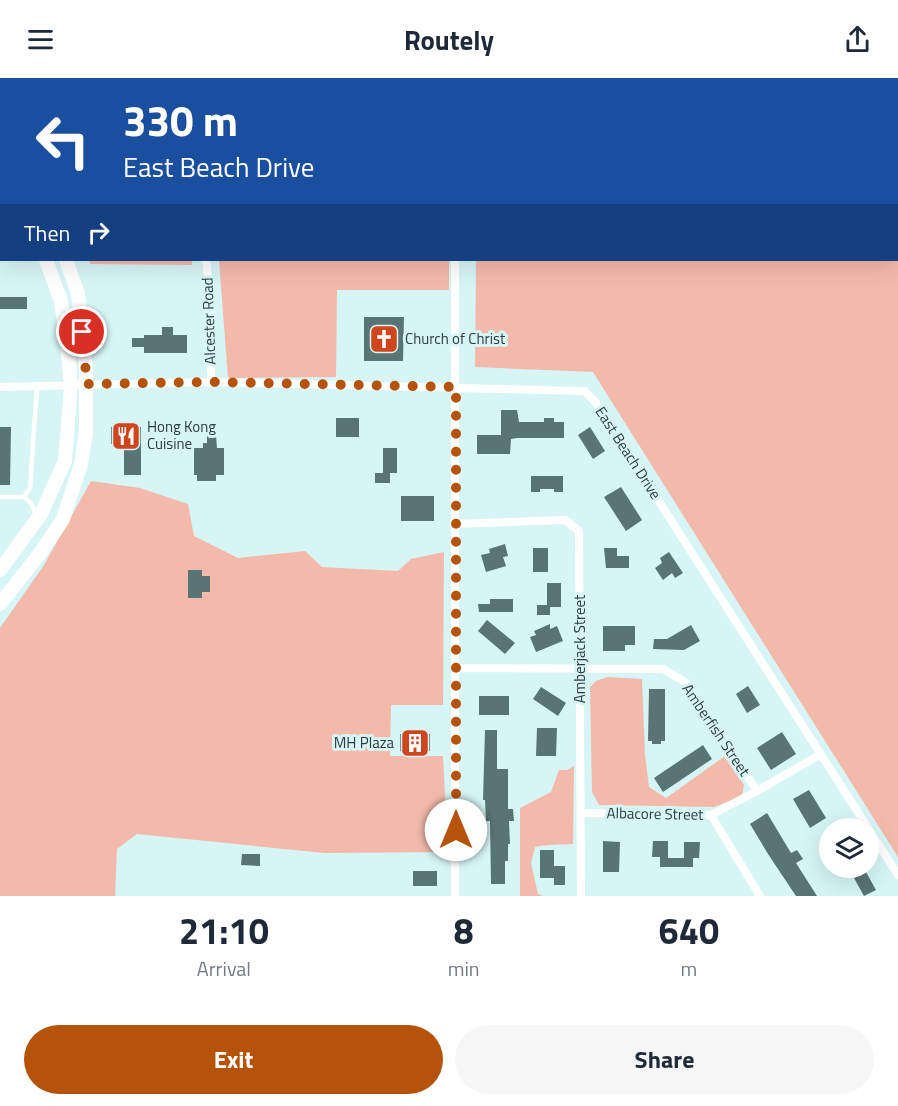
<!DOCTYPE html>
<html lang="en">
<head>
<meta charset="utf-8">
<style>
  body { margin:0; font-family:"Titillium Web",sans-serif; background:#f6f6f7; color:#1f2937; height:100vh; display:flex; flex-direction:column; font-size:22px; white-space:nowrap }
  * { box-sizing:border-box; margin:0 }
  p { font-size:20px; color:#747a83 }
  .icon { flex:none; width:33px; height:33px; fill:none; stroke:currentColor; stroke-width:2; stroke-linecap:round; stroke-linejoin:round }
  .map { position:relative; height:818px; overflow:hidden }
  .side { display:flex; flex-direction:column; background:#fff; flex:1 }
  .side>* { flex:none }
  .top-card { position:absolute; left:0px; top:0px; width:898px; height:183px; box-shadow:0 6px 24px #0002; background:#1a4fa0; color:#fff; overflow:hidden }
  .fabs { position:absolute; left:819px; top:740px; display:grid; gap:12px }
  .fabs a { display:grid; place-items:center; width:60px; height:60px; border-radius:50%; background:#fff; box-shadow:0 6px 24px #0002; font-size:30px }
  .pin { position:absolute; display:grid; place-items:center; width:51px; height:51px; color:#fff; margin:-26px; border:3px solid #fff; border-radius:50%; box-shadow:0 2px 6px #0007 }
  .me { position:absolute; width:66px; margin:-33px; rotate:0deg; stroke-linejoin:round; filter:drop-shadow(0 0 4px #0008) }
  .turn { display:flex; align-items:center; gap:21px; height:126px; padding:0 24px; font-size:27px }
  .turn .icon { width:78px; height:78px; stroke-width:2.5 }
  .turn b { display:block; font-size:42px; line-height:51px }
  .then { display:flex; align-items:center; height:57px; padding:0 24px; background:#0003; gap:12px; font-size:22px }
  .eta { display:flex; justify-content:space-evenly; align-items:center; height:102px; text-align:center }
  .eta b { font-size:36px; font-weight:700; line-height:42px }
  .cta { display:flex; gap:12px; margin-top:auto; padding:12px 24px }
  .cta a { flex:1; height:69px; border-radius:36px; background:#b45309; color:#fff; font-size:24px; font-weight:700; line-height:69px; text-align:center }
  .cta a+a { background:#f6f6f7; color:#1f2937 }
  header { display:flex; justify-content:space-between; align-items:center; height:78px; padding:0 24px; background:#fff; font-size:27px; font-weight:700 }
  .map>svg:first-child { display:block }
</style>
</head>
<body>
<header><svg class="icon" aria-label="menu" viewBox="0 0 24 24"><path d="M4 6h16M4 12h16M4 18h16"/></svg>Routely<svg class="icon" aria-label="share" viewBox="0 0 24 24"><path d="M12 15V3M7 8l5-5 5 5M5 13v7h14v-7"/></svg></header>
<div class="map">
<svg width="898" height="818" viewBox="0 0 898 818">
  <rect width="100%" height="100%" fill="#d7f5f5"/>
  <!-- green -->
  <path fill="#f3baab" d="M476,0H898V779L593,294L475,289L476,182H897V2Z
    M88,182H192V187L91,186Z
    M219,182H449V212H337L336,299L228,300Z
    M91,403L140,410L188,426L194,458L238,480L305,473L322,489L398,493L411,481L444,474L443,627H391L390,678H443L448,774L324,775L137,756L117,771L115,818H0V550L44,487Z
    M607,599L642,601L645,677L649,709L666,720L725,678L744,707L742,718L714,729L599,727L592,714L590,609L596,603Z
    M574,688L573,766C559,767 549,766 535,769L531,785L538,816L543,818H520V730L551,714L559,692H567Z"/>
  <!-- building -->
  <path fill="#587474" d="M0,219H27V231H0Z
    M364,239H404L403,283H364Z
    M162,249H173V257H187V275H144V269H132V260H144V257H162Z
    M501,332H517L519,344H544V340H554V344H564V360H517L511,361L510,376H477V357H501Z
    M336,340H359V359H336Z
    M0,349H11L10,407H0Z
    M111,349H141V397H124V366H111Z
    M590,349L605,373L593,381L578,357Z
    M207,358H216L217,370H224V397H216V403H197V397H194V370H203V365H207Z
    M383,370H397V395H390V405H375V395H383Z
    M531,398H563V414H554V411H540V414H531Z
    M621,409L642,442L626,453L604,419Z
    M401,418H434V443H401Z
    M505,466L508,478L503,479L506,488L486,494L481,477L490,475L489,471Z
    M533,470H548V494H533Z
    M604,470H617V478H629V490H606Z
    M669,474L683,495L675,500L672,495L663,502L655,490L662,485L660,480Z
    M188,492H202V498H210V514H202V520H188Z
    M547,505H561V529H550V537H537V527H547Z
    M490,521H513V534H479L478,526H490Z
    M487,542L515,565L505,576L478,553Z
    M550,546V551L557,548L563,563L536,574L530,559L536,557L534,553Z
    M691,547L700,563L684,572L653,571L654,561H667Z
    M603,548H635V567H625V573H603Z
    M748,608L760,627L747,635L736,616Z
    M541,609L566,625L558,638L533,621Z
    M649,611H665V663H661V666H652V663H648Z
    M479,618H509V637H479Z
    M537,650H557L556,678H536Z
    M485,652H497V691H508V731H513L514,743H509L510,766H508V783H505V806H491L490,743H486L485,722H483Z
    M782,654L796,676L771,692L757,670Z
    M400,656H430V673H400Z
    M703,667L712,681L663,714L654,700Z
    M809,712L826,740L810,750L793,721Z
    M767,735L791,775L797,772L803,781L796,785L817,818H796L768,776L750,746Z
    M603,763L620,764L619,794H603Z
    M653,763H668V780H684V764H700L699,780H693V789H660V779H652Z
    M540,772H554V788H565V807H554V800H540Z
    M242,776H260V788L241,787Z
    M413,793H437V808H413Z
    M866,794L876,812L864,818L854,800Z"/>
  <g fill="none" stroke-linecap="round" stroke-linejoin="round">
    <!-- lane -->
    <path stroke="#fff" stroke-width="4.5" d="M0,419H24L31,425L37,439
      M24,419L30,410L37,308"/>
    <!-- street -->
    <path stroke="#fff" stroke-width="8" d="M109,0V2
      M454,0V2
      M206,182L211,226V304
      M455,182V818
      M0,309L211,304L585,313L596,325L868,750
      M454,446L565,442L579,453L581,818
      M456,590L663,591L685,604L757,713
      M581,735L711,737L757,713L821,676
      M711,737L760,818
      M868,750L898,797"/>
    <!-- primary -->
    <path stroke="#fff" stroke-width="14" d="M0,83L2,86
      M0,116L2,118
      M0,492L41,436L65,383L71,307L68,275L61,223L46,182
      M0,526L41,474L63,441L81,386L86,354V291L78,216L66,182"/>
  </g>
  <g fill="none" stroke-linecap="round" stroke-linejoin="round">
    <!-- route -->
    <path stroke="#b45309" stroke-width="10" stroke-dasharray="0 18" d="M82,254L87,306L211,304L456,309V752"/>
  </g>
  <!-- icons -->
  <defs>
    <g id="church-square" transform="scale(1.5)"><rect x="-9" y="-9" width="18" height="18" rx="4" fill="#cf461e" stroke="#d7f5f5"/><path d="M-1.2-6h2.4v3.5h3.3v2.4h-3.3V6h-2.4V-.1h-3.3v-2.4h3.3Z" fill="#fff"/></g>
    <g id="restaurant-square" transform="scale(1.5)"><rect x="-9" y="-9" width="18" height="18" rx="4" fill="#cf461e" stroke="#d7f5f5"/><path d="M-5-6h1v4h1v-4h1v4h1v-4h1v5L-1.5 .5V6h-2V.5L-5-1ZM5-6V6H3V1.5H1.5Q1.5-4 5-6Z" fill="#fff"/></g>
    <g id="building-square" transform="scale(1.5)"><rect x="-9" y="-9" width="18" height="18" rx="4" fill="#cf461e" stroke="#d7f5f5"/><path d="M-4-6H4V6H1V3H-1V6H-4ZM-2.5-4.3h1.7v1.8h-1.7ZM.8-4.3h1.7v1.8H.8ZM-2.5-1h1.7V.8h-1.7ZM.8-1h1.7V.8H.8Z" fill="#fff"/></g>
  </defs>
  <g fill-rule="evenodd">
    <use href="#church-square" x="384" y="261"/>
    <use href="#restaurant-square" x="126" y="358"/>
    <use href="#building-square" x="415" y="665"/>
  </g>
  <g text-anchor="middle" stroke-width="6" stroke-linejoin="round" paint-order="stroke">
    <!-- street labels -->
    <g font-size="15" fill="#303c3c" stroke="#d7f5f5">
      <text transform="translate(209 243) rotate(-92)" y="5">Alcester Road</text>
      <text transform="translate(628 375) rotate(57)" y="5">East Beach Drive</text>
      <text transform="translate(580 571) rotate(-90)" y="5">Amberjack Street</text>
      <text transform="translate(716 652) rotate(56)" y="5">Amberfish Street</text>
      <text transform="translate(655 736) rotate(1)" y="5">Albacore Street</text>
    </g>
    <!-- poi labels -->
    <g font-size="15" fill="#303c3c" stroke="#d7f5f5" text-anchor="start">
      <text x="405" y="266">Church of Christ</text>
      <text x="147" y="354">Hong Kong<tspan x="147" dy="17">Cuisine</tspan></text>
      <text x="394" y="670" text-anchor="end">MH Plaza</text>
    </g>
  </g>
</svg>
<div class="fabs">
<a><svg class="icon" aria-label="layers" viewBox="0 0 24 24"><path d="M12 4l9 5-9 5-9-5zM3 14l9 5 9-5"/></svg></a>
</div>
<div class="pin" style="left:82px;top:254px;background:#d93025"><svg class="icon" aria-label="arrive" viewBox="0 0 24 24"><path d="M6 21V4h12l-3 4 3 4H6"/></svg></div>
<svg class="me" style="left:456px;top:752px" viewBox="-20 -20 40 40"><circle r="19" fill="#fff"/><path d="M0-13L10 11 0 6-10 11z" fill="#b45309"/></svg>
<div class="top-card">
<div class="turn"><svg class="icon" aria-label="left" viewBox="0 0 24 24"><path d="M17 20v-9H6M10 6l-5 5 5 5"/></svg><div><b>330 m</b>East Beach Drive</div></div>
<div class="then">Then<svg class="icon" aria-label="right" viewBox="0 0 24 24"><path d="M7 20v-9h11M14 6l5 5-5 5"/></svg></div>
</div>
</div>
<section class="side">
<div class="eta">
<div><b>21:10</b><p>Arrival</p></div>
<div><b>8</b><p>min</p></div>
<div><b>640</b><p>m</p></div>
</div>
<div class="cta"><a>Exit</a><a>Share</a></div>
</section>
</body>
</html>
